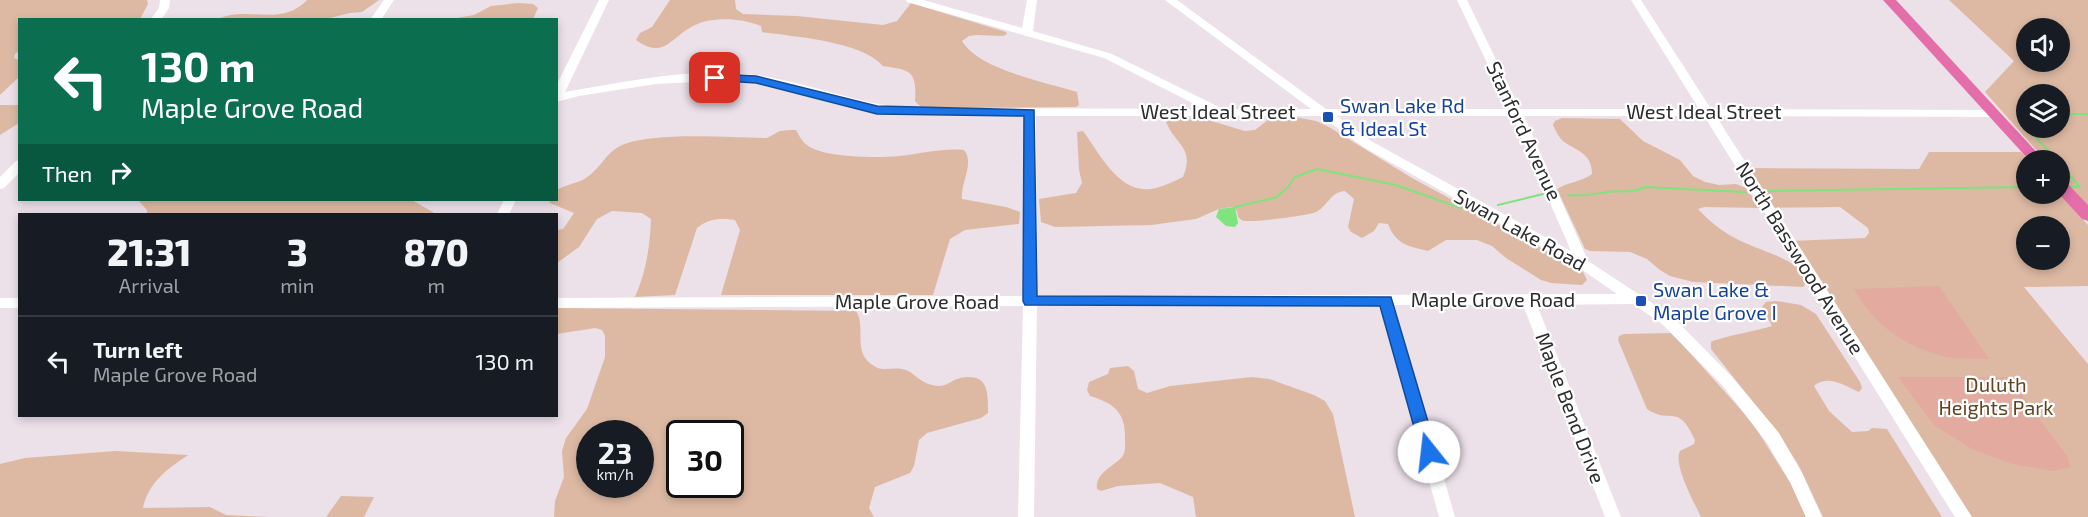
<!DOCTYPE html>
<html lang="en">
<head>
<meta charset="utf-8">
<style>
  body { margin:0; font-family:"Exo 2",sans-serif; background:#242831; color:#f1f3f6; height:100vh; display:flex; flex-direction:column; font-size:22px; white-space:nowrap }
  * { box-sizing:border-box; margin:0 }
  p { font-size:20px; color:#9ea1a6 }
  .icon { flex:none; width:33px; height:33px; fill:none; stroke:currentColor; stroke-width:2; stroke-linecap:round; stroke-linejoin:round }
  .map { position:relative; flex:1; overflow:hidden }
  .details { position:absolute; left:18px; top:213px; width:540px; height:204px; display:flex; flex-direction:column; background:#171b24; border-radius:0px; box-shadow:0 3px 9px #0003 }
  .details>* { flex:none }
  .banner { position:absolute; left:18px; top:18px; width:540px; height:183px; border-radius:0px; box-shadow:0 3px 9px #0003; background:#0b6e4f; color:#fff; overflow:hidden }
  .buttons { position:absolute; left:2016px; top:18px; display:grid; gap:12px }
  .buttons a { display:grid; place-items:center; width:54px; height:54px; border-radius:50%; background:#171b24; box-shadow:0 3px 9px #0003; font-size:30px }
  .speed { position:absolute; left:576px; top:420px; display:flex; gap:12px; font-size:30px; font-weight:700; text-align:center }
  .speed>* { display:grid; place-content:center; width:78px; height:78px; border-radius:50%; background:#171b24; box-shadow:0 3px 9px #0003; line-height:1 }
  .speed small { font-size:15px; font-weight:400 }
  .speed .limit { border:3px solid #111; border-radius:9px; background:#fff; color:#111 }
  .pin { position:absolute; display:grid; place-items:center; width:51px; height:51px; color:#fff; margin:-26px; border-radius:12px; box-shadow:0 3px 9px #0006 }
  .me { position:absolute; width:66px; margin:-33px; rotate:344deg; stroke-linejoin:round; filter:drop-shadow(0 0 4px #0008) }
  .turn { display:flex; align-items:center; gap:21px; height:126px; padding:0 24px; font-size:27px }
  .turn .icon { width:78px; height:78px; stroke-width:2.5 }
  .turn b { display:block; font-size:42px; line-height:51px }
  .then { display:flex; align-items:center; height:57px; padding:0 24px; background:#0003; gap:12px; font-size:22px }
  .eta { display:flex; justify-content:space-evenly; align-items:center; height:102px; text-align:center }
  .eta b { font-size:36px; font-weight:800; line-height:42px }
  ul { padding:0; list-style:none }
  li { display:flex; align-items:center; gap:18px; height:90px; padding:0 24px; border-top:2px solid #363941 }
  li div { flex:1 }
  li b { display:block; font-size:22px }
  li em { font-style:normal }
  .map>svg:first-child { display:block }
</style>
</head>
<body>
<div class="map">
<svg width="2088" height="517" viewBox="0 0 2088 517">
  <rect width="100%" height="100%" fill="#ece0e9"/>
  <!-- green -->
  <path fill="#ddb9a3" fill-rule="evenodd" d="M0,0H147L148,4L140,19L20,20L19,51L15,54L14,58L19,60V77L0,95Z
    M307,0H379L362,12L350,13L326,19H219C245,5 281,28 307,0Z
    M670,0H735L736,9L743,14L797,16L883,25L897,21L911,3L1006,32L1007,34L1003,36L977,35L969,36L962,41C979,70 1046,82 1077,92L1079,105L1076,107L922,108L915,101C917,71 911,70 883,66C861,41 795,37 762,32L761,26C742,18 711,16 693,26C670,38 664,60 636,40L640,33L652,27Z
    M1949,0H2088V209L2060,177V160H2045L1985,92L2014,61ZM2026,28H2060V62H2026ZM2026,94H2060V128H2026Z
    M518,3L533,4L538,8L533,19H451L474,15L491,6Z
    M0,105H20L19,123L0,135Z
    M1290,116L1316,121L1329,127L1412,178L1576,267L1583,272L1587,280L1582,285L1551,283L1541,280L1506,258L1492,246L1477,240H1446L1428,251C1407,246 1396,244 1388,224L1379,223L1374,231L1362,238L1351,232L1348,227L1354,199L1345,191C1330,192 1328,206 1316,212C1307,216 1255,222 1246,221C1240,220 1242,220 1238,217L1237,211L1232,207L1219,209L1196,219L1151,225L1055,227L1041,222L1039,199L1076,193L1082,183L1079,170L1077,132L1083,131C1101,155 1120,197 1156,188C1165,186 1174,181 1183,177C1195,147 1176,146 1166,122L1169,119L1208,120L1245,131L1255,130L1268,120Z
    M1562,118L1620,119L1643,141L1680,160L1693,176L1705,182L1719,185L1736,184L1746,188L1760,208L1704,207L1698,209C1709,221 1720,230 1735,238C1758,251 1793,256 1809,280L1803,287L1693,282L1670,276L1660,270L1647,259L1630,252L1590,251L1585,249L1557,189C1568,182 1581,182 1592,174C1592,153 1577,151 1564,142C1559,138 1556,131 1553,125L1555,121Z
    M790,130H796C799,135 802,142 807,145C823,158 878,158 899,156C921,154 942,148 964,150C975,163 960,184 962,199L1006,207L1020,212L1019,224L965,230L950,239L933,295H721L740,230L735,220C720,218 709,218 697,228L675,295L635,297C646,272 650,247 651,219L642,213L612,211L597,219L579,247L557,263V230L563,229L574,213L550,203L549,200H556L557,190C566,184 577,184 586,178C599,170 606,153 620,146C653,131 730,138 767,138L780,131Z
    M1929,152H2021L2029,160H2026V194H2059L2088,225V286L2024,287L2088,364V517H1964L1790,241L1865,238L1869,233L1868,228L1840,207L1768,208L1743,168L1919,169ZM2026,226H2060V260H2026Z
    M138,200H412L436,214H147V210Z
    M1776,301L1801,305L1816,314L1860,382L1862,388L1859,392C1845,386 1828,374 1814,386L1829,411L1852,432L1868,431L1872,428L1887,429L1942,517H1823L1799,466L1780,436L1711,349V342C1717,338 1760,330 1772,326L1762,307L1766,302Z
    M557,308L856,311C867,328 851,352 874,366C883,372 892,367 902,369C915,371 919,385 939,386C947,386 952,380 960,378C989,372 988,393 988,413L981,418L927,433L919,440L914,466L910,473L875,487L869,508L874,517H554L555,501L564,477L562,451L566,438L587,409L605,357V336L602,330L595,328L557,334ZM590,434H640V484H590ZM680,434H730V484H680Z
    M1672,333L1752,422L1791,484L1806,517H1701C1694,502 1673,465 1680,451L1694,444L1695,440C1677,401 1672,426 1647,409L1618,340L1619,336L1624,334Z
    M1128,366L1134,371L1138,389L1147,393L1170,386L1252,377L1269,379L1314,395L1325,401L1333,414L1355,517H1196L1193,497L1160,483L1118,486L1101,491L1097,489C1095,473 1113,467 1122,457C1126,452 1125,445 1125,439C1126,413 1114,403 1090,396L1087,390L1089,382L1108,374L1110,368Z
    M116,451L188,455C167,469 148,483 143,508L210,507L226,515L269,517H0V464L25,458Z
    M341,496L374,497L364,517H326Z"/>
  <!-- pitch -->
  <path fill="#e3aa9f" d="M1939,286L1989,359C1975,358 1957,360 1943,356C1904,346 1873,324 1854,289Z
    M1898,377H2009L2067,456L2071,467L2052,471L2012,464L1972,449L1934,425Z"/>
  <!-- water -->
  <path fill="#7fe37e" d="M1235,207L1238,223L1235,227L1226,226L1216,217L1219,209Z"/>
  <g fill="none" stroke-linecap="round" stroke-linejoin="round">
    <!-- stream -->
    <path stroke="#7fe37e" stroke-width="2" d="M2060,114H2088
      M2026,118L2020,119L2026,127
      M2027,128L2057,160
      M2060,164L2080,187L2060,186
      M1767,191L2026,187
      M1568,195C1584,197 1592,194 1607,192C1621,190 1632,194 1645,187L1745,192
      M1498,205L1543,194
      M1235,207L1277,197L1289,186L1295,177L1317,169L1396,185L1461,208"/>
    <!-- minor -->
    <path fill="#fff" fill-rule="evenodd" d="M160,0H170L169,8L161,20H150L159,8Z
      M384,0H394L381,20H370Z
      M599,0H609L565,92C627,81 693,67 756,75C807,82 855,103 907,108L1204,109L1104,58L907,2L906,0H923L1022,28L1027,0H1037L1033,31L1112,54L1223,109H1311L1165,0H1177L1326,109H1509L1457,0H1467L1520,109H1699L1631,0H1641L1711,109L1998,110L2000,113L1994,117L1716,116L1972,517H1955L1704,116H1524L1588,261L1672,316L1733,378L1779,433L1802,473L1822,517H1806L1790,482L1767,443L1723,386L1662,324L1633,304L1537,305L1621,517H1605L1523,305H1394L1455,517H1439L1380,305L1037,306L1034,517H1018L1023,306L556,308V298L1023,296L1024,116L888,114L775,86L733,80L656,84L579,96L556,102V86ZM1036,116H1321L1363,147L1578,267L1617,294L1037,296ZM1337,116H1512L1571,251L1371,141Z
      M20,160V172L4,188L0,189V177L16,161Z
      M504,200H516L509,214H497Z
      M0,298H20V308H0Z"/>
    <!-- major -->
    <path fill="#e36ea9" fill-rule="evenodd" d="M1883,0H1896L2044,160H2029Z
      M2060,180L2065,181L2088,205V221L2082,219L2059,194Z"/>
  </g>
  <!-- route -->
  <path fill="#1a73e8" stroke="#114b97" stroke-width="1.5" d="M715,74L756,76L877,106L1034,110L1037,296L1391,297L1437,452L1434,457L1429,459L1423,457L1421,452L1380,306L1025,305L1023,301L1024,116L877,114L756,83L711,80L709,78Z"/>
  <!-- markers -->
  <g fill="#1a4fb4" stroke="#fff" stroke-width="2">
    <rect x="1322" y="111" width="12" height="12" rx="3"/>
    <rect x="1635" y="295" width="12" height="12" rx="3"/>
  </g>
  <g text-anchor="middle" stroke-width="4.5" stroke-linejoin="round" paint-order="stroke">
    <!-- transit labels -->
    <g font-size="20" fill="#164399" stroke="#fff" text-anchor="start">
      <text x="1340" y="113">Swan Lake Rd<tspan x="1340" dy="23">&amp; Ideal St</tspan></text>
      <text x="1653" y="297">Swan Lake &amp;<tspan x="1653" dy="23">Maple Grove I</tspan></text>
    </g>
    <!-- street labels -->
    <g font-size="20" fill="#2c2c2c" stroke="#fff">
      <text x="1218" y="119">West Ideal Street</text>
      <text x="1704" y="119">West Ideal Street</text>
      <text transform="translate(1524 131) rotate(65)" y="7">Stanford Avenue</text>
      <text transform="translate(1520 230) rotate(29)" y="7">Swan Lake Road</text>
      <text transform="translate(1800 258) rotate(58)" y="7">North Basswood Avenue</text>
      <text x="1493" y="307">Maple Grove Road</text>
      <text x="917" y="309">Maple Grove Road</text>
      <text transform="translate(1570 408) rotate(69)" y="7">Maple Bend Drive</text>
    </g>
    <!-- park labels -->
    <g font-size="20" fill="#634422" stroke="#fff">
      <text x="1996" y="392">Duluth<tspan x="1996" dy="23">Heights Park</tspan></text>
    </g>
  </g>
</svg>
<div class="buttons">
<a><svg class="icon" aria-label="sound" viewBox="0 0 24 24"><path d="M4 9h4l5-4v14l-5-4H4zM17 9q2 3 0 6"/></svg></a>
<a><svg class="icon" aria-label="layers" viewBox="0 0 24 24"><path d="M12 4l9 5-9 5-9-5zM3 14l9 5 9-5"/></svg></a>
<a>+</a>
<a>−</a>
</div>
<div class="speed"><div>23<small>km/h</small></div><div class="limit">30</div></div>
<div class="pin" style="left:715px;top:78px;background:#d93025"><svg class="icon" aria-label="arrive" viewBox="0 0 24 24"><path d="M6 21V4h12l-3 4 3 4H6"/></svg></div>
<svg class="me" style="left:1429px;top:452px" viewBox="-20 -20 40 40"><circle r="19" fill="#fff"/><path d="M0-13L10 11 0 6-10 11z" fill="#1a73e8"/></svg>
<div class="banner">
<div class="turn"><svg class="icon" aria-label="left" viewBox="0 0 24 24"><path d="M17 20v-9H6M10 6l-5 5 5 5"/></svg><div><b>130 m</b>Maple Grove Road</div></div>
<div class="then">Then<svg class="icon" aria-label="right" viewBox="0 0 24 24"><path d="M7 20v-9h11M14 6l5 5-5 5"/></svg></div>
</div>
<section class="details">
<div class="eta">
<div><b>21:31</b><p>Arrival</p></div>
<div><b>3</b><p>min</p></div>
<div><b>870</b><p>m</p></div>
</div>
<ul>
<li><svg class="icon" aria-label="left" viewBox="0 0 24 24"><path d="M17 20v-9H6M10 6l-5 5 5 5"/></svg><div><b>Turn left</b><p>Maple Grove Road</p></div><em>130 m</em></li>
</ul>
</section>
</div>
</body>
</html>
